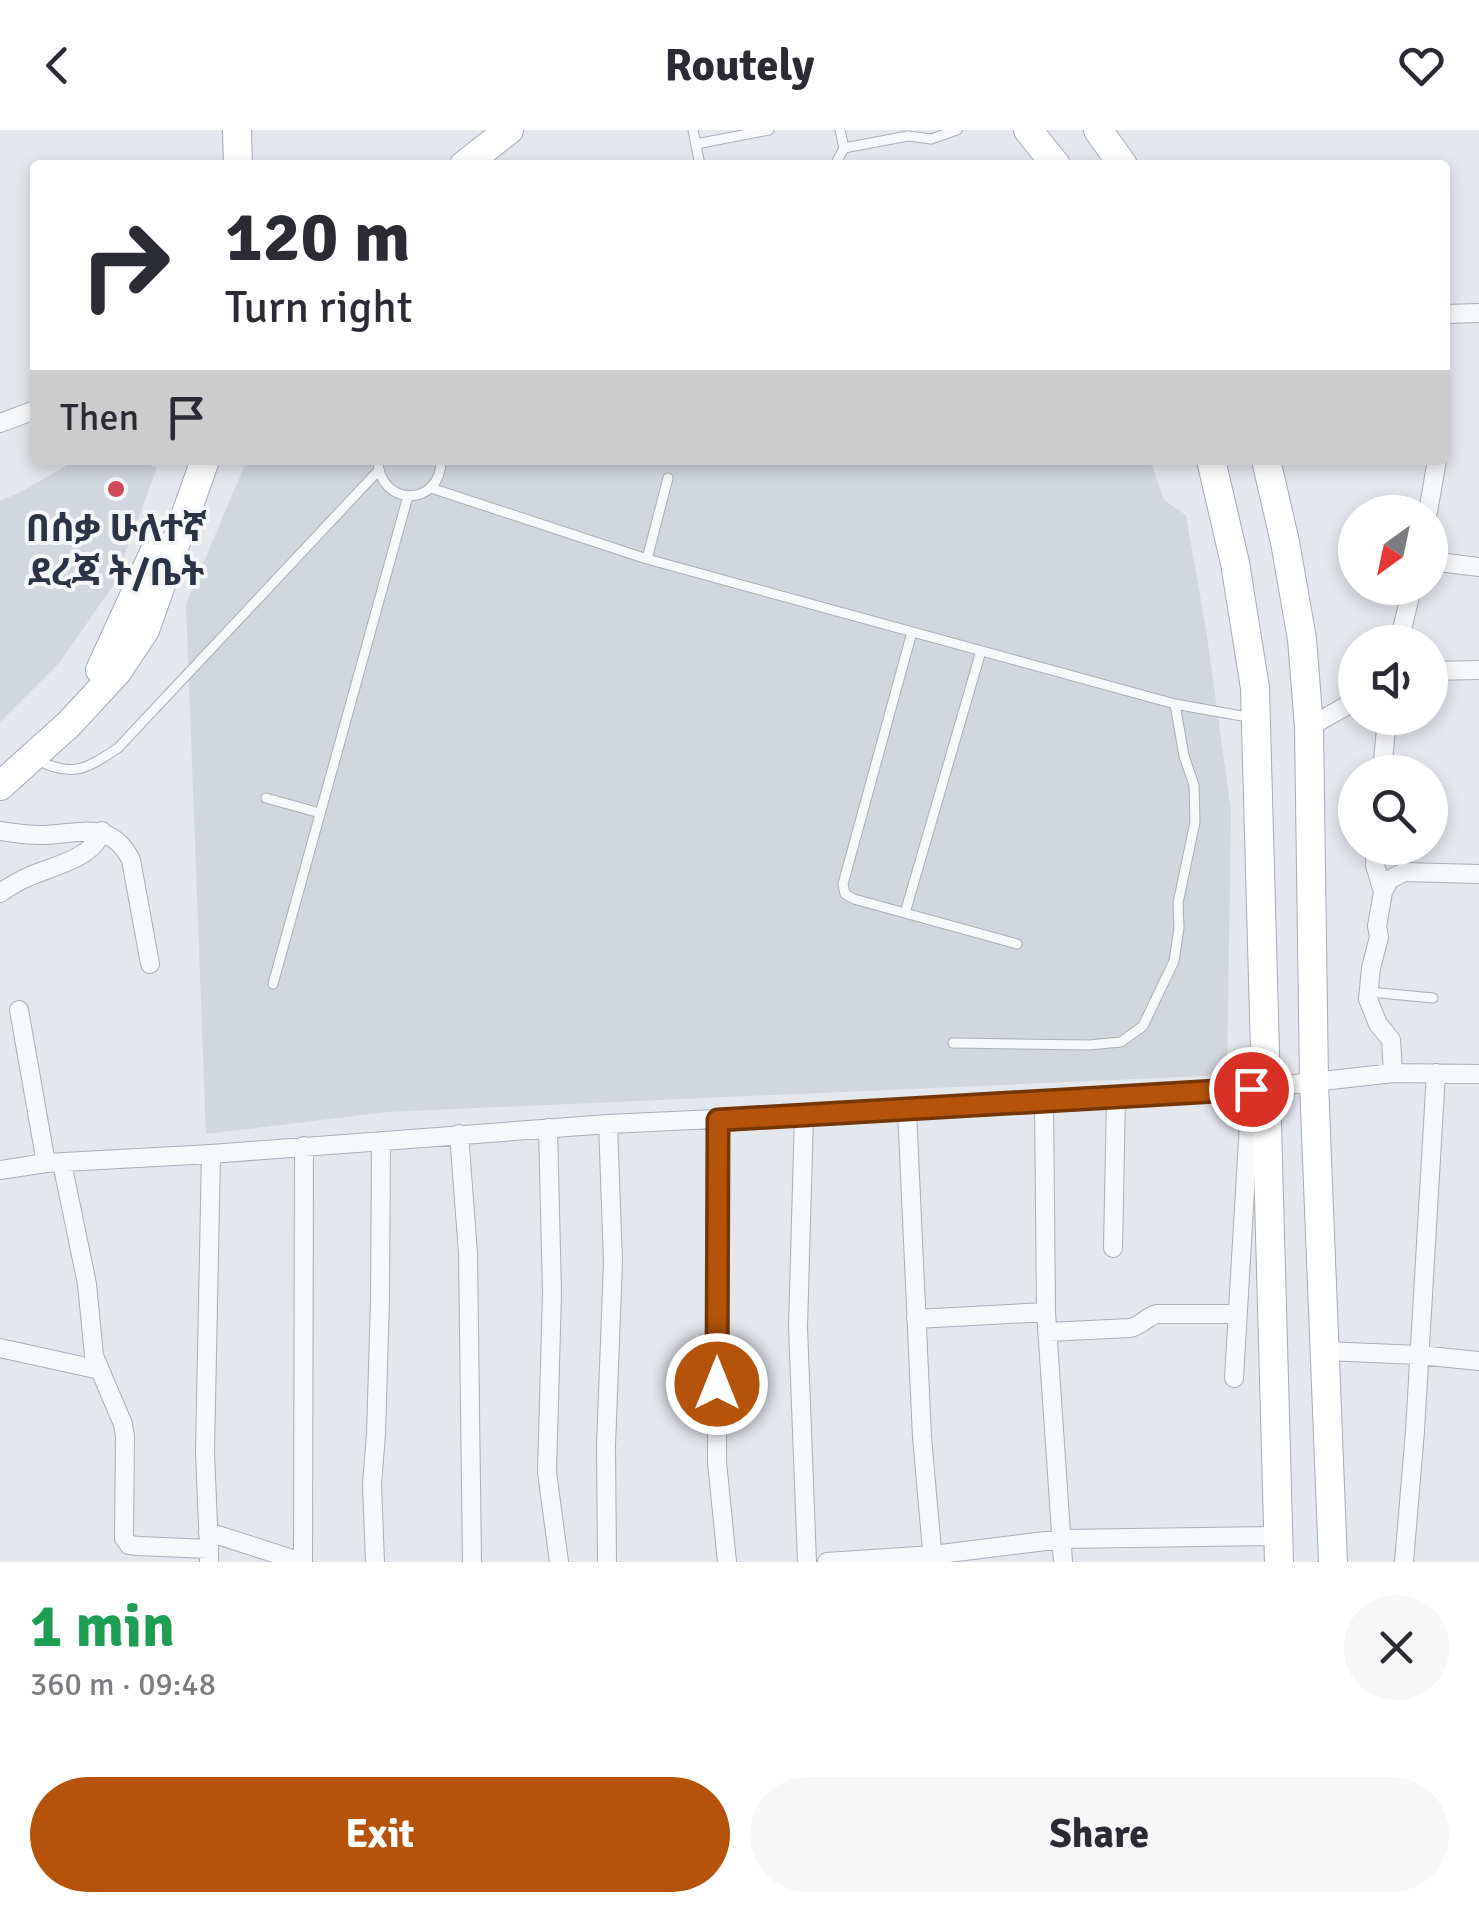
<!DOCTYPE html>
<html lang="en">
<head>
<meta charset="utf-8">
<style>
  body { margin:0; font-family:Signika,"Noto Sans Ethiopic",sans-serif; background:#f7f7f7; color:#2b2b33; height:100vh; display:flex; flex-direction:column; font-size:38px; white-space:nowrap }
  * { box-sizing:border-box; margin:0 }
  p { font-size:32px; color:#7c7c81 }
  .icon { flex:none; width:55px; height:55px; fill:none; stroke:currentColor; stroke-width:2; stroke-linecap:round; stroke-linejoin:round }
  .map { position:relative; height:1432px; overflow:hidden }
  .sheet { display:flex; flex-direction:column; background:#fff; flex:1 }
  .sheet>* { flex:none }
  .banner { position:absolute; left:30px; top:30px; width:1420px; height:305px; border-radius:10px; box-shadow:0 5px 15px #0003; background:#fff; color:#2b2b33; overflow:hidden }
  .needle { width:65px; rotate:213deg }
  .buttons { position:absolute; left:1338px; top:365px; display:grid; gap:20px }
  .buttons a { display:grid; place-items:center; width:110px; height:110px; border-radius:50%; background:#fff; box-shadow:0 5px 15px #0003; font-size:50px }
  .pin { position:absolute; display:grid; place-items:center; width:85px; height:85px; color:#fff; margin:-42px; border:5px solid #fff; border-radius:50%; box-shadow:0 2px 10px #0007 }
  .me { position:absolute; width:110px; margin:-55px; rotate:0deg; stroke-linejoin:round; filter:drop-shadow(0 0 8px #0008) }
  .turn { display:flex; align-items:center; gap:35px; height:210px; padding:0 30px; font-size:45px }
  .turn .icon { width:130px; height:130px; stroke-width:2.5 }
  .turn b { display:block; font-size:70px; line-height:85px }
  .then { display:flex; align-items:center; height:95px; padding:0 30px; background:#0003; gap:20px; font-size:38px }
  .round { display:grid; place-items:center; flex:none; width:105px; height:105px; border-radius:52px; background:#f7f7f7 }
  .head { display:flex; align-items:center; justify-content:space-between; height:170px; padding:0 30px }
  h1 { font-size:60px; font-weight:700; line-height:75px; color:#1e9e55 }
  .button { display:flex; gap:20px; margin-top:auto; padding:20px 30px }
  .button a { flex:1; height:115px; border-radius:60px; background:#b45309; color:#fff; font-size:40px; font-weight:700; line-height:115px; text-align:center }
  .button a+a { background:#f7f7f7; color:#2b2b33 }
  header { display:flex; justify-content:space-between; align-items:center; height:130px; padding:0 30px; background:#fff; font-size:45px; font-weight:700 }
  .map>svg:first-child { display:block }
</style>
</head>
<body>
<header><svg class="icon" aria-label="back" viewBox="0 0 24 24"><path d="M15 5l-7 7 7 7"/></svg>Routely<svg class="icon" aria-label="heart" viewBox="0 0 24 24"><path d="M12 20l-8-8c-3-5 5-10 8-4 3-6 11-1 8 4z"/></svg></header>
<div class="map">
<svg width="1479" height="1432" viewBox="0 0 1479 1432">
  <rect width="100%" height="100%" fill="#e4e7ec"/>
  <!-- built -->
  <path fill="#d2d6de" d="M76,330H139L157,338L113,456L59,533L0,592V371L21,362Z
    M247,330H1150L1164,370L1186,385L1207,506L1231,681L1227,945L386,982L206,1004L186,474Z"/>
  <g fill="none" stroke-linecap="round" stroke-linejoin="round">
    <!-- lane casing -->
    <g stroke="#a9aeb7" stroke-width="11">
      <path id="lane" d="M693,0L700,35
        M840,0L844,18
        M696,14L769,0
        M835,35L844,18L908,6L931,9L957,0
        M378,330C379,377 441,378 441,330
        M431,358L647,429L1175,574L1253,588
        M647,429L668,348
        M912,502L843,754L845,764L854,769L1017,814
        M35,629C72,648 85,640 118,618L378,341
        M266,668L320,683
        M905,783L981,521
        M273,854L408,366
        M1369,862L1433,868
        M953,913L1089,915L1121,912L1143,896L1174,831L1179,798L1178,773L1195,692L1194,655L1184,626L1175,574"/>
    </g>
    <!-- street casing -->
    <g stroke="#a9aeb7" stroke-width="20">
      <path id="street" d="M1445,184L1479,183
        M0,293L35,280
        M1428,382L1437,330
        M1430,431L1479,437
        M1399,512L1412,458
        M1430,541L1479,540
        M1309,597L1355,571
        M1382,642L1387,588
        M0,701C13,703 27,705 40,705C77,705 110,688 131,730L150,834
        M1375,718V735L1383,762
        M0,763C9,757 18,751 28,747C52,736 93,729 102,701
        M19,880L46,1033
        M1393,943L1391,910L1378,894L1368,869L1371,838L1379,807L1377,796L1383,762L1389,750L1404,742L1479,744
        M1044,971L1046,1182L1063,1432
        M907,980L922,1307L933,1432
        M804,985L798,1197L807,1432
        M718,990L717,1332L727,1432
        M548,998L552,1163L547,1342L559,1432
        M459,1004L468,1123L472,1432
        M62,1033L87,1154L94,1226L123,1294L125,1306L124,1408L129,1415L139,1416L209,1419V1432
        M0,1040L46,1033L211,1024L608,994L907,980L1251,959L1393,943L1479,944
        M1113,1118L1116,967
        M916,1189L1046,1182
        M1048,1202L1130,1198C1141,1196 1146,1187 1157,1184H1236
        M0,1218L100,1240
        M1325,1221L1419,1225L1479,1231
        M1234,1248L1251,959
        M208,1402L302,1432
        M209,1419L205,1322L211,1024
        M303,1432L304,1016
        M375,1432L372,1354L376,1304L380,1170L381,1011
        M607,1432L606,1316L613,1132L608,994
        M827,1432L933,1425L1061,1409L1279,1406
        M1404,1432L1415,1301L1436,943"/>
    </g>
    <!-- primary casing -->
    <g stroke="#a3abb8" stroke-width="30">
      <path id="primary" d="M237,0L238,35
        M1028,0L1056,35
        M1098,0L1123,35
        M464,35L509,0
        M1211,330L1235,433L1255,558L1279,1432
        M1266,330L1285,412L1302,509L1309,597L1314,953L1333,1432
        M100,540L157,416
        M0,656L69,594L117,542L145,500L205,330"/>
    </g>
    <!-- lane -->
    <use href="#lane" stroke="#f7f8fa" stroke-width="9"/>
    <!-- street -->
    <use href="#street" stroke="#f7f8fa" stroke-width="18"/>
    <!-- primary -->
    <use href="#primary" stroke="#fff" stroke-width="28"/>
  </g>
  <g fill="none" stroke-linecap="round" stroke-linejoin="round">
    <!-- route casing -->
    <g stroke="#753606" stroke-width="25">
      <path id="route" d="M717,1254L718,990L1251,959"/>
    </g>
    <!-- route -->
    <use href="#route" stroke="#b45309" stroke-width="18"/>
  </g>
  <!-- markers -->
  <circle fill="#d1495b" stroke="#f4f6f9" stroke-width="4" cx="116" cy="359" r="10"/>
  <g text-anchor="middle" stroke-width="8" stroke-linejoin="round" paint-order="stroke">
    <!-- poi labels -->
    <g font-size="38" font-weight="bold" fill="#2b3445" stroke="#f4f6f9">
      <text x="116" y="411">በሰቃ ሁለተኛ<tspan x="116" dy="44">ደረጃ ት/ቤት</tspan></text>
    </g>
  </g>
</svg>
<div class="buttons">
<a><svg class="needle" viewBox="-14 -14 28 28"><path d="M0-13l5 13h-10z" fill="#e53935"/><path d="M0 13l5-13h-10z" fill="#7c7c81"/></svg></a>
<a><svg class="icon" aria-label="sound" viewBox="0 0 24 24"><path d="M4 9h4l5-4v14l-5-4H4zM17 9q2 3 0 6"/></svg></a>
<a><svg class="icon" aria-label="search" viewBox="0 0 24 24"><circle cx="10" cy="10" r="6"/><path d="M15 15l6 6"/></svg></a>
</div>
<div class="pin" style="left:1251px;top:959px;background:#d93025"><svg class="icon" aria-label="arrive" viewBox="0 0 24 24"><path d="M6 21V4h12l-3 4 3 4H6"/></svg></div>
<svg class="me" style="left:717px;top:1254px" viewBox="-20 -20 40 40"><circle r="17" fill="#b45309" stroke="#fff" stroke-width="3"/><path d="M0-11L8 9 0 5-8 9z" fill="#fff"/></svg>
<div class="banner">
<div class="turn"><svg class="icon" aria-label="right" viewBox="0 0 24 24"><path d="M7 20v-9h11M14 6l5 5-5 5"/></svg><div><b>120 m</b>Turn right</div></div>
<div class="then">Then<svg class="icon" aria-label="arrive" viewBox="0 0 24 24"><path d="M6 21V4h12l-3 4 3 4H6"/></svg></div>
</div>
</div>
<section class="sheet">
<div class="head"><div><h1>1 min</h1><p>360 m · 09:48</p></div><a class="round"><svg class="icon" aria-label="close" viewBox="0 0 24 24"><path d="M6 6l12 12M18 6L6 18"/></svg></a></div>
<div class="button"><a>Exit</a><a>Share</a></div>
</section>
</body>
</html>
